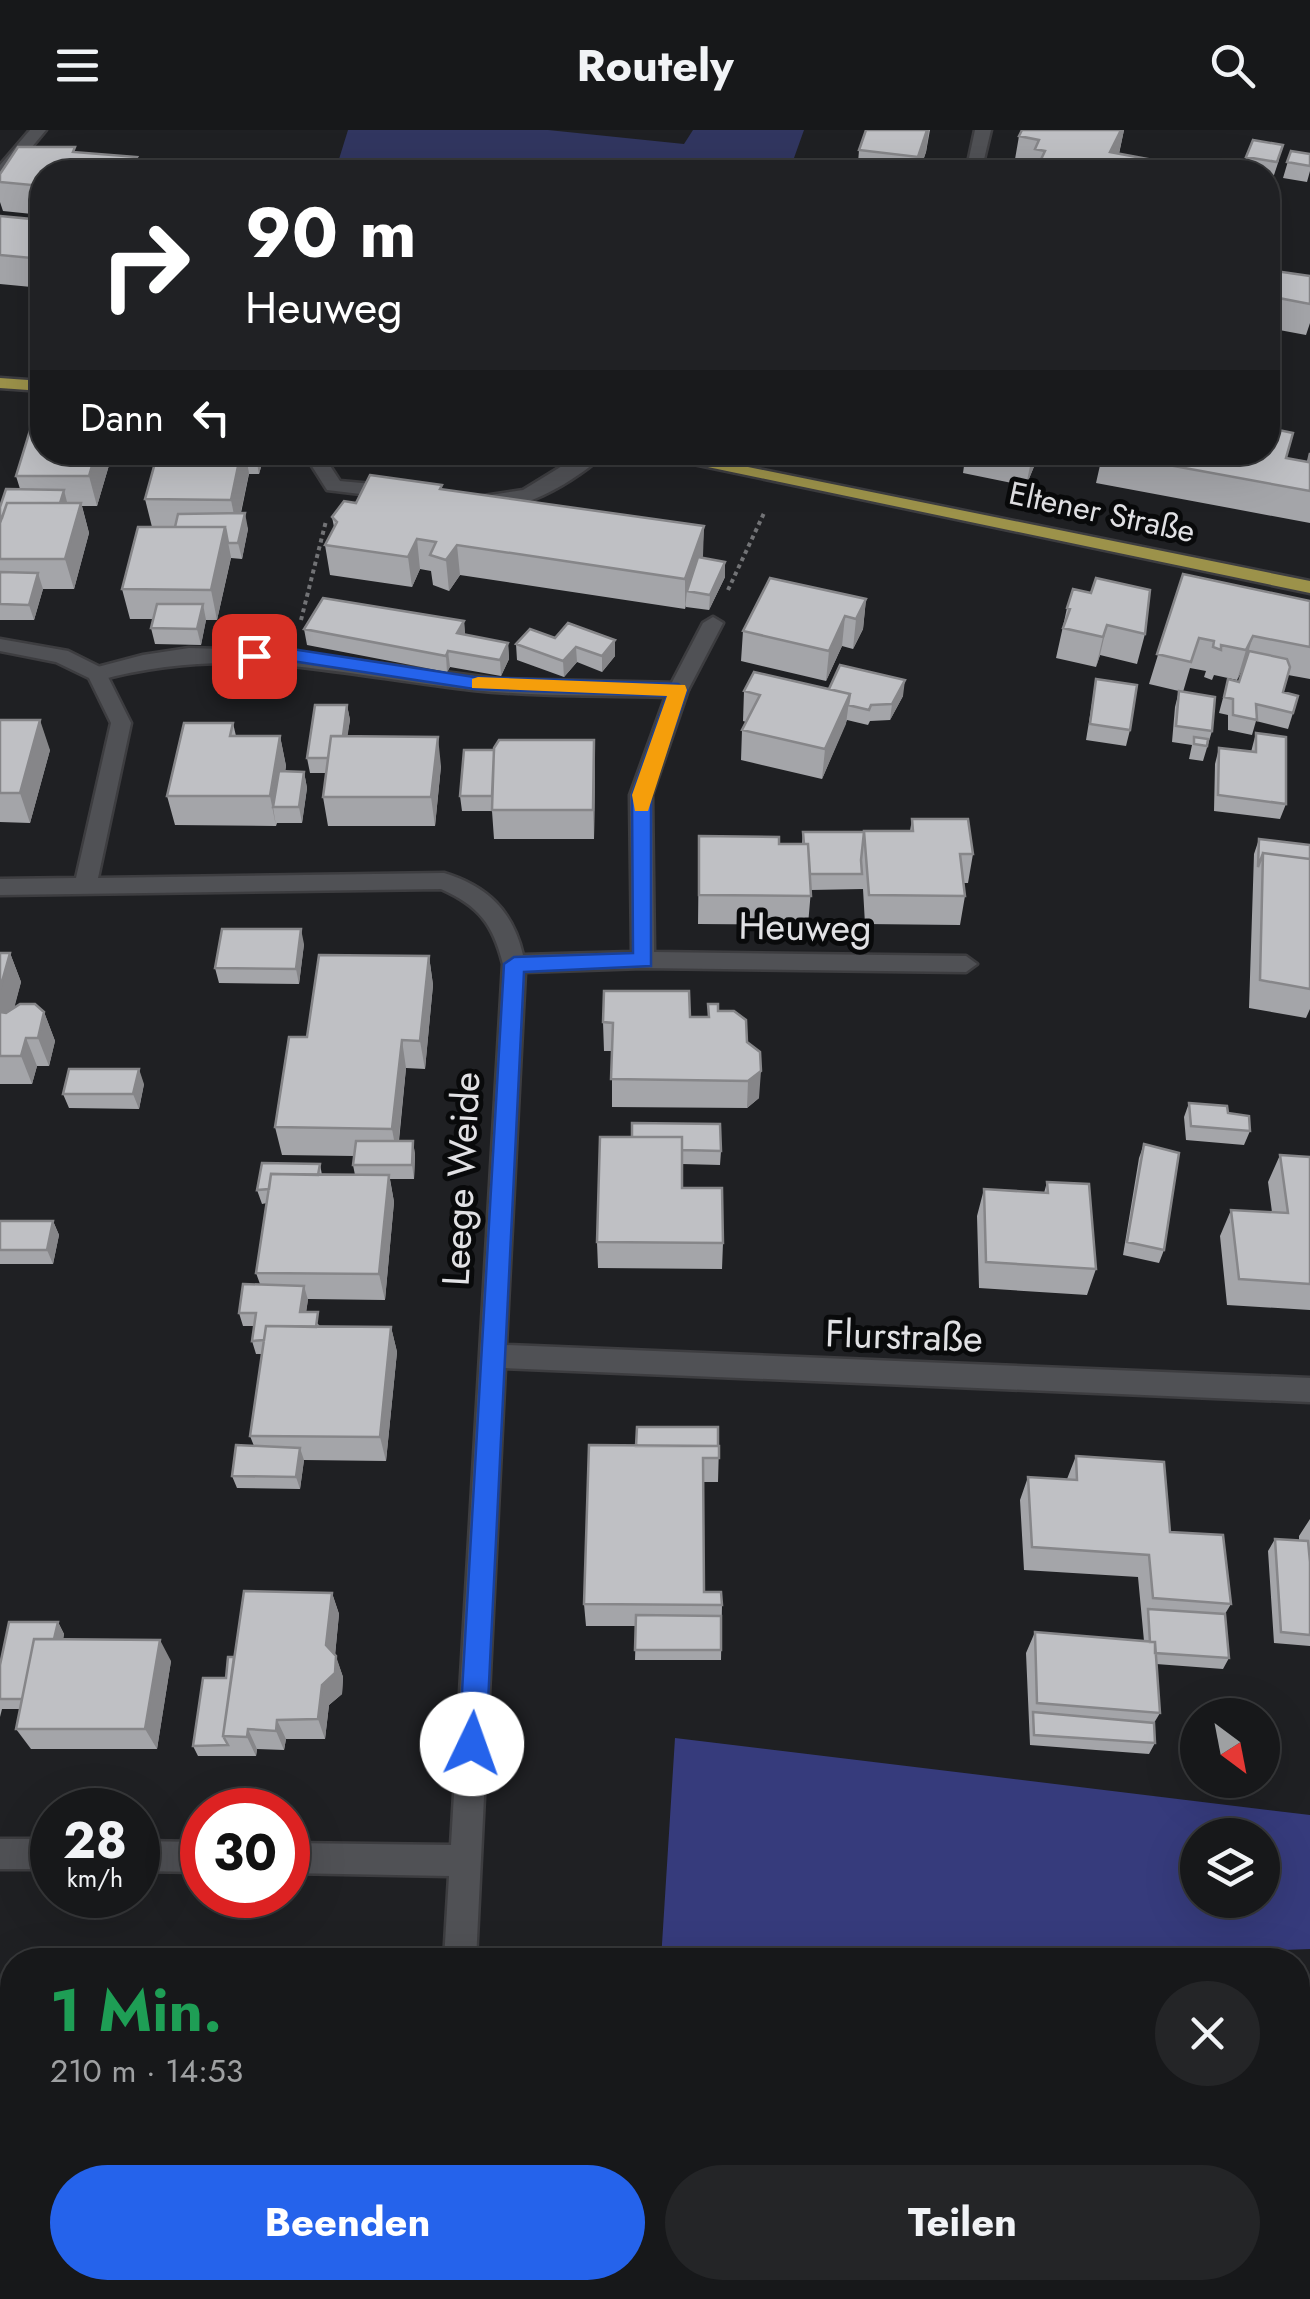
<!DOCTYPE html>
<html lang="de">
<head>
<meta charset="utf-8">
<style>
  body { margin:0; font-family:Jost,sans-serif; background:#242527; color:#f1f3f6; height:100vh; display:flex; flex-direction:column; font-size:38px; white-space:nowrap }
  * { box-sizing:border-box; margin:0 }
  p { font-size:32px; color:#9ea0a2 }
  .icon { flex:none; width:55px; height:55px; fill:none; stroke:currentColor; stroke-width:2; stroke-linecap:round; stroke-linejoin:round }
  .map { position:relative; flex:1; overflow:hidden }
  .details { position:absolute; left:0px; top:1818px; width:1310px; height:352px; display:flex; flex-direction:column; background:#17181a; border-radius:40px 40px 0 0; box-shadow:0 10px 40px #0002,0 0 0 2px #363739 }
  .details>* { flex:none }
  .banner { position:absolute; left:30px; top:30px; width:1250px; height:305px; border-radius:40px; box-shadow:0 10px 40px #0002,0 0 0 2px #363739; background:#202124; color:#fff; overflow:hidden }
  .needle { width:65px; rotate:148deg }
  .controls { position:absolute; left:1180px; top:1568px; display:grid; gap:20px }
  .controls a { display:grid; place-items:center; width:100px; height:100px; border-radius:50%; background:#17181a; box-shadow:0 10px 40px #0002,0 0 0 2px #363739; font-size:50px }
  .speed { position:absolute; left:30px; top:1658px; display:flex; gap:20px; font-size:50px; font-weight:700; text-align:center }
  .speed>* { display:grid; place-content:center; width:130px; height:130px; border-radius:50%; background:#17181a; box-shadow:0 10px 40px #0002,0 0 0 2px #363739; line-height:1 }
  .speed small { font-size:25px; font-weight:400 }
  .speed .limit { border:15px solid #d22; background:#fff; color:#111 }
  .pin { position:absolute; display:grid; place-items:center; width:85px; height:85px; color:#fff; margin:-42px; border-radius:20px; box-shadow:0 5px 15px #0006 }
  .me { position:absolute; width:110px; margin:-55px; rotate:3deg; stroke-linejoin:round; filter:drop-shadow(0 0 8px #0008) }
  .turn { display:flex; align-items:center; gap:35px; height:210px; padding:0 50px; font-size:45px }
  .turn .icon { width:130px; height:130px; stroke-width:2.5 }
  .turn b { display:block; font-size:70px; line-height:85px }
  .then { display:flex; align-items:center; height:95px; padding:0 50px; background:#0003; gap:20px; font-size:38px }
  .round { display:grid; place-items:center; flex:none; width:105px; height:105px; border-radius:52px; background:#242527 }
  .head { display:flex; align-items:center; justify-content:space-between; height:170px; padding:0 50px }
  h1 { font-size:60px; font-weight:700; line-height:75px; color:#1e9e55 }
  .primary-button { display:flex; gap:20px; margin-top:auto; padding:20px 50px }
  .primary-button a { flex:1; height:115px; border-radius:60px; background:#2563eb; color:#fff; font-size:40px; font-weight:700; line-height:115px; text-align:center }
  .primary-button a+a { background:#242527; color:#f1f3f6 }
  header { display:flex; justify-content:space-between; align-items:center; height:130px; padding:0 50px; background:#17181a; font-size:45px; font-weight:700 }
  .map>svg:first-child { display:block }
</style>
</head>
<body>
<header><svg class="icon" aria-label="menu" viewBox="0 0 24 24"><path d="M4 6h16M4 12h16M4 18h16"/></svg>Routely<svg class="icon" aria-label="search" viewBox="0 0 24 24"><circle cx="10" cy="10" r="6"/><path d="M15 15l6 6"/></svg></header>
<div class="map">
<svg width="1310" height="2169" viewBox="0 0 1310 2169">
  <rect width="100%" height="100%" fill="#1f2023"/>
  <!-- green -->
  <path fill="#313660" d="M348,0H548L684,14L693,0H804L789,42H335Z"/>
  <!-- forest -->
  <path fill="#363b7c" fill-rule="evenodd" d="M675,1608L1310,1685V1819L1035,1830H661ZM1198,1705H1262V1770H1198Z
    M641,2158H929L923,2169H640Z"/>
  <g fill="none" stroke-linecap="round" stroke-linejoin="round">
    <!-- service casing -->
    <g stroke="#3d3d40" stroke-width="5">
      <path id="service" d="M303,322H321L340,351L394,356L403,362L394,368L327,360Z
        M585,322H606C583,347 505,396 475,371L477,367L523,360Z
        M189,518L284,521L498,549L678,553L688,560L678,567C610,565 541,567 473,560C338,545 233,513 97,551L87,544L90,539L143,525Z"/>
    </g>
    <!-- minor casing -->
    <g stroke="#3d3d40" stroke-width="5">
      <path id="minor" d="M30,0H46L6,48L0,50V35Z
        M975,0H991L981,42H966Z
        M713,487L723,493L688,560L652,665L654,822L966,826L977,834L966,842L643,838L525,842L506,1215L1310,1248V1272L505,1238L476,1830H444L449,1746L288,1743V1713L451,1715L503,834C493,794 479,776 441,759L0,765V749L76,748L111,593L89,548L56,532L0,521V509L68,521L104,539L131,593L98,748L444,743C487,756 513,781 523,825L632,822L630,665L668,560L703,493Z
        M0,1709H52V1739H0Z
        M138,1711L202,1712V1742L138,1741Z
        M372,2158H406L405,2169H371Z"/>
    </g>
    <!-- primary casing -->
    <g stroke="#3d3d40" stroke-width="5">
      <path id="primary" d="M0,248L42,251V261L0,258Z
        M636,322H674L1310,451V463Z"/>
    </g>
    <!-- path -->
    <path stroke="#727376" stroke-width="4" stroke-dasharray="4 4" stroke-linecap="butt" d="M444,322L482,328
      M728,460L765,381
      M301,490L326,391"/>
    <!-- service -->
    <use href="#service" fill="#505155" fill-rule="evenodd"/>
    <!-- minor -->
    <use href="#minor" fill="#505155" fill-rule="evenodd"/>
    <!-- primary -->
    <use href="#primary" fill="#9c924a" fill-rule="evenodd"/>
  </g>
  <!-- wall -->
  <path fill="#a4a5a9" d="M866,0H930L926,22L919,42H840L858,33L859,20Z
    M1022,0H1124L1119,24L1169,33L1167,42H1031L1032,38L1014,35L1019,6Z
    M1291,21L1310,24V41L1307,52L1283,48Z
    M77,22L42,42V85L3,81L0,72V44Z
    M1246,27L1279,30L1273,48L1268,47V42H1242Z
    M0,86L42,90V158L0,154Z
    M1268,140L1310,146V193L1306,205L1268,198Z
    M42,322H112V325L97,376H82L89,403L74,459H43L34,490H0V377L20,359L16,346Z
    M261,322L263,330L259,344H249L241,383L248,399L242,429L231,428L217,490H206L201,515L155,514L151,498L153,489H130L122,459L152,397L145,369Z
    M966,322H1040L1026,356L963,343Z
    M1103,322L1286,328L1307,332L1310,323V393L1096,353Z
    M443,359L704,396L702,428L725,447L709,480L686,477V475L685,479L460,445L449,461L433,455L431,441L420,439L412,457L330,445L325,415L334,397L332,387L356,373Z
    M1183,444L1310,471V549L1288,545L1283,562L1293,583L1288,599L1256,591L1252,605L1228,600V585L1219,583L1228,549L1239,552L1244,536L1237,550L1214,545L1212,550L1204,547L1206,541L1190,538L1183,562L1149,554Z
    M866,469L863,499L853,519L842,516L826,551L741,531L743,501Z
    M1067,478L1145,504L1137,534L1100,525L1096,537L1056,528Z
    M464,491L465,505L508,513L509,529L501,546L450,537L447,542L307,515L304,499Z
    M555,508L615,510V526L602,542L577,532L564,547L517,530L516,514Z
    M1096,549L1130,600L1126,616L1086,610Z
    M744,561L903,566L890,590L870,591L868,595L847,590L822,649L741,630L742,600L746,592L743,591Z
    M1179,561L1212,601L1203,631L1189,629L1192,615L1172,612L1175,577Z
    M347,575L350,590L347,606L441,636L435,696H328L323,667L326,643H310L307,628Z
    M0,590L50,620L30,693L0,692Z
    M233,593L236,606H280L286,636L285,642H304L307,658L302,693H277L276,696L175,695L167,666Z
    M1256,603L1286,674L1280,689L1214,681L1215,634L1219,618L1251,622Z
    M494,620L595,639L594,709H494L492,681H462L460,666Z
    M912,689L973,724L968,753H964L965,766L960,795L865,794L863,759L811,760L808,795L698,794L699,706L779,714H802L803,702L910,701Z
    M1259,709L1310,715V879L1306,888L1249,878L1254,724Z
    M304,814L299,854L219,853L215,838Z
    M0,823H10L21,852L14,877L44,882L55,911L49,936H37L32,954H0Z
    M429,826L433,855L425,939L406,938L399,1011H413L415,1025L414,1049H390L394,1072L385,1170L308,1169L306,1182L321,1197H391L397,1222L386,1331L304,1330L300,1359L237,1358L232,1346L254,1316L250,1306L262,1224H256L252,1211L254,1196H243L239,1183L260,1154L256,1143L267,1073L262,1074L257,1060L320,1034L322,1045H355L353,1035L354,1026L282,1025L275,997L307,907Z
    M718,881L747,912L759,968L747,978L612,977V921H604L603,892L690,887H708Z
    M144,954L139,979L69,978L63,964Z
    M1189,973L1228,983L1250,1001L1244,1015L1186,1010L1184,987Z
    M600,1007L721,1021L720,1035L682,1034V1058L723,1113L722,1139L598,1138L597,1112Z
    M1144,1014L1164,1120L1159,1133L1123,1125L1139,1028Z
    M1280,1025L1310,1027V1180L1227,1175L1220,1106L1231,1080L1272,1082L1268,1052Z
    M1047,1052L1096,1139L1087,1165L979,1158L977,1086L984,1059L1044,1063Z
    M0,1091H53L59,1105L53,1134H0Z
    M589,1315L719,1316L718,1352H703L704,1462L722,1475L721,1530H635L636,1496H586L584,1474Z
    M1076,1326L1170,1402L1231,1474L1225,1484L1229,1528L1223,1539L1156,1534L1160,1583L1154,1593L1155,1613L1149,1624L1030,1615L1026,1523L1035,1502L1144,1511L1138,1447L1024,1440L1020,1370L1028,1347L1067,1349Z
    M1310,1389V1516L1274,1513L1268,1421L1275,1409L1299,1411V1406Z
    M332,1463L339,1484L335,1525L343,1547L342,1564L329,1575L325,1609H286L284,1620L257,1619L256,1626H198L193,1616L234,1527Z
    M58,1492L64,1504L63,1509L171,1531L157,1619H31L16,1599L20,1579H2L0,1587V1535Z
    M12,1877V2015H0V1891Z"/>
  <!-- shaded-wall -->
  <path fill="#868689" d="M927,0H929L926,22L919,42H916L918,27Z
    M1121,0H1124L1119,23L1109,42L1110,22Z
    M137,27L140,42H127Z
    M96,322H112V325L97,376L89,346Z
    M241,322H245L249,343L237,400L231,370Z
    M258,322H261L263,330L259,344L256,328Z
    M1033,322H1040L1026,356L1032,326Z
    M64,360L68,376L56,387Z
    M81,373L89,403L74,459L65,429Z
    M245,383L248,399L242,429L238,413Z
    M704,396L703,426L691,462L687,461L685,479V449Z
    M225,397L231,427L217,490L211,460Z
    M417,409L420,439L412,457L408,427Z
    M457,415L460,445L449,461L446,430Z
    M725,432V447L709,480L710,465Z
    M38,443L43,459L34,490L29,475Z
    M866,469L863,499L853,519L856,489Z
    M203,474L206,490L201,515L197,499Z
    M845,486L842,516L826,551L829,521Z
    M464,491L465,506L457,503Z
    M1107,495L1100,525L1096,537L1103,507Z
    M1253,506L1244,536L1237,550L1246,520Z
    M615,510V526L602,542V526Z
    M508,513L509,529L501,546L500,530Z
    M576,517L577,532L564,547L563,531Z
    M448,521L450,537L447,542L446,526Z
    M905,550L903,566L890,590L892,574Z
    M850,564L846,594L822,649L825,619Z
    M347,575L350,590L343,636L341,620Z
    M40,590L50,620L30,693L20,663Z
    M280,606L286,636L279,677H273L276,696L270,666Z
    M438,607L441,636L435,696L431,667Z
    M594,610L595,639L594,709L593,680Z
    M304,642L307,658L302,693L299,677Z
    M301,799L304,814L299,854L296,839Z
    M10,823L21,852L6,910L0,897V859Z
    M429,826L433,855L425,939L420,911Z
    M44,882L55,911L49,936L38,908Z
    M26,908L37,936L32,954L21,926Z
    M402,910L406,938L397,1026L392,999Z
    M139,939L144,954L139,979L133,964Z
    M761,941L759,968L747,978L748,951Z
    M413,1011L415,1025L414,1049L412,1035Z
    M389,1045L394,1072L385,1170L379,1144Z
    M53,1091L59,1105L53,1134L47,1120Z
    M304,1156L308,1170L304,1196L300,1182Z
    M391,1197L397,1222L386,1331L380,1307Z
    M300,1318L304,1330L300,1359L296,1347Z
    M332,1463L339,1484L334,1536L326,1515Z
    M58,1492L64,1504L60,1530L53,1519Z
    M160,1510L171,1531L157,1619L145,1599Z
    M336,1526L343,1547L342,1564L329,1575L325,1609L318,1589L322,1555Z
    M277,1590L286,1609L284,1620L276,1601Z
    M248,1599L257,1619L256,1626L247,1607Z
    M22,2158H40L38,2169H20Z"/>
  <!-- building -->
  <path fill="#bfc0c4" stroke="#868689" stroke-width="2.5" d="M866,0H927L918,27L859,20Z
    M1022,0H1121L1110,22L1169,33L1165,42H1050L1036,40L1045,21L1035,19L1039,10L1019,6Z
    M1253,10L1283,15L1277,32L1246,27Z
    M18,17H75L73,22L137,27L127,42H42V56L0,52V44Z
    M1291,21L1310,24V36L1287,32Z
    M844,31L898,39L897,42H875L851,40L850,42H840Z
    M851,40L875,42H850Z
    M0,86L42,90V129L0,125Z
    M1268,140L1310,146V174L1268,166Z
    M32,294H42V322H96L89,346H16Z
    M1269,298L1293,303L1286,328L1308,332L1310,323V361L1103,323L1268,322Z
    M158,322H241L231,370L145,369Z
    M245,322H258L256,328H246Z
    M370,345L442,355L440,359L704,396L685,449L457,415L446,430L430,425L436,412L417,409L408,427L325,415L337,392L332,387L344,371L356,373Z
    M6,359L64,360L60,373H7L2,388H0V377Z
    M7,373H81L65,429H0V393Z
    M245,383L238,413H228L225,397H175L178,384Z
    M138,397H225L211,460L122,459Z
    M698,427L725,432L710,465L687,461Z
    M0,442L38,443L29,475L0,474Z
    M1183,444L1310,471V517L1253,506L1246,520L1221,515V520L1213,517L1214,511L1199,508L1191,532L1157,524Z
    M770,448L866,469L856,489L845,486L829,521L743,501Z
    M1096,448L1150,460L1145,504L1107,495L1103,507L1063,498L1070,479L1067,478L1073,459L1091,463Z
    M323,468L464,491L457,503L508,513L500,530L448,521L446,526L304,499Z
    M157,474H203L197,499L151,498Z
    M568,493L615,510L602,526L576,517L563,531L516,514L530,499L555,508Z
    M1249,521L1287,529L1290,537L1283,562L1298,566L1293,583L1256,574L1257,590L1233,585V569L1224,567L1228,549L1239,552Z
    M840,535L905,550L892,574L871,575L869,580L848,575L850,564L829,559Z
    M754,542L850,564L825,619L742,600L760,565L744,561Z
    M1096,549L1137,555L1130,600L1090,594Z
    M1179,561L1215,567L1212,601L1176,596Z
    M315,575H347L343,606H331L328,628H307Z
    M0,590H40L20,663H0Z
    M184,593H233L230,606H280L270,666H167Z
    M1256,603L1286,607V674L1218,665L1219,618L1256,622Z
    M331,606L438,607L431,667H323Z
    M1194,607L1208,609L1207,616L1194,614Z
    M499,610H594L593,680H492L494,618Z
    M464,620H494L492,666H460Z
    M279,641L304,642L299,677H273Z
    M912,689H968L973,724H960L965,766L869,765L864,701H913Z
    M803,702H864L861,730L862,744H810L808,714H804Z
    M699,706L779,707V714H808L811,766L699,765Z
    M1259,709L1310,715V729L1263,723L1258,737Z
    M1263,723L1310,729V859L1260,850Z
    M222,799H301L296,839L215,838Z
    M0,823H10L0,859Z
    M319,825L429,826L420,911L402,910L392,999L275,997L289,907H307Z
    M604,861H689L690,887H709L708,874H718V881H734L746,890L747,912L760,922L761,941L748,951L611,949L613,893L603,892Z
    M20,874H35L44,882L38,908H26L21,926H0V882L6,883Z
    M69,939H139L133,964H63Z
    M1189,973L1227,976L1228,983L1249,986L1250,1001L1191,996Z
    M632,993L720,994L721,1021L682,1020V1007H632Z
    M600,1007H682V1058H722L723,1113L597,1112Z
    M356,1011H413L412,1035H353Z
    M1144,1014L1179,1023L1164,1120L1127,1112Z
    M1280,1025L1310,1027V1154L1239,1149L1231,1080L1288,1083Z
    M262,1033L320,1034L318,1045L271,1044L269,1059L257,1060Z
    M271,1044L389,1045L379,1144L256,1143Z
    M1047,1052L1089,1054L1096,1139L986,1132L984,1059L1048,1063Z
    M0,1091H53L47,1120H0Z
    M243,1154L304,1156L300,1182H318L316,1197L266,1196L264,1210L252,1211L256,1183H239Z
    M266,1196L391,1197L380,1307L250,1306Z
    M637,1297H718V1316H636Z
    M236,1315L300,1318L296,1347L232,1346Z
    M589,1315L719,1316V1328H703L704,1462H721L722,1475L584,1474Z
    M1076,1326L1164,1332L1170,1402L1223,1405L1231,1474L1153,1468L1149,1425L1032,1417L1028,1347L1077,1350Z
    M1275,1409L1308,1411L1310,1432V1505L1281,1502Z
    M244,1461L332,1463L326,1515L336,1526L335,1543L322,1555L318,1589L277,1590L276,1601L248,1599L247,1607L223,1606Z
    M1148,1479L1225,1484L1229,1528L1155,1523V1512H1150Z
    M636,1485L721,1486V1520H635Z
    M9,1492H58L54,1509H34L22,1569H0V1535Z
    M1035,1502L1155,1512L1160,1583L1037,1573Z
    M34,1509L160,1510L145,1599H16Z
    M228,1527H234L223,1606L228,1615L193,1616L203,1548H226Z
    M1033,1582L1154,1593L1155,1613L1034,1605Z
    M3,1877H12V2004H0V1891Z
    M0,2105H12V2158H22L20,2169H0Z"/>
  <!-- route -->
  <path fill="#2563eb" stroke="#184099" stroke-width="2.5" d="M292,519L474,547L678,554L687,560L651,665V836L524,842L486,1614L482,1624L472,1628L463,1624L459,1614L504,834L514,827L633,823L632,665L667,566L474,559L292,531L254,532L245,526L254,520Z"/>
  <!-- slow -->
  <path fill="#f59e0b" d="M478,547L685,555L687,560L648,681H635L632,665L667,566L472,558V549Z"/>
  <g text-anchor="middle" stroke-width="10" stroke-linejoin="round" paint-order="stroke">
    <!-- far-street labels -->
    <g font-size="32" fill="#e1e1e4" stroke="#090a0b">
      <text transform="translate(1102 382) rotate(12)" y="11">Eltener Straße</text>
    </g>
    <!-- street labels -->
    <g font-size="38" fill="#e1e1e4" stroke="#090a0b">
      <text transform="translate(805 797) rotate(1)" y="13">Heuweg</text>
      <text transform="translate(461 1049) rotate(-87)" y="13">Leege Weide</text>
      <text transform="translate(904 1206) rotate(2)" y="13">Flurstraße</text>
    </g>
  </g>
</svg>
<div class="controls">
<a><svg class="needle" viewBox="-14 -14 28 28"><path d="M0-13l5 13h-10z" fill="#e53935"/><path d="M0 13l5-13h-10z" fill="#9ea0a2"/></svg></a>
<a><svg class="icon" aria-label="layers" viewBox="0 0 24 24"><path d="M12 4l9 5-9 5-9-5zM3 14l9 5 9-5"/></svg></a>
</div>
<div class="speed"><div>28<small>km/h</small></div><div class="limit">30</div></div>
<div class="pin" style="left:254px;top:526px;background:#d93025"><svg class="icon" aria-label="arrive" viewBox="0 0 24 24"><path d="M6 21V4h12l-3 4 3 4H6"/></svg></div>
<svg class="me" style="left:472px;top:1614px" viewBox="-20 -20 40 40"><circle r="19" fill="#fff"/><path d="M0-13L10 11 0 6-10 11z" fill="#2563eb"/></svg>
<div class="banner">
<div class="turn"><svg class="icon" aria-label="right" viewBox="0 0 24 24"><path d="M7 20v-9h11M14 6l5 5-5 5"/></svg><div><b>90 m</b>Heuweg</div></div>
<div class="then">Dann<svg class="icon" aria-label="left" viewBox="0 0 24 24"><path d="M17 20v-9H6M10 6l-5 5 5 5"/></svg></div>
</div>
<section class="details">
<div class="head"><div><h1>1 Min.</h1><p>210 m · 14:53</p></div><a class="round"><svg class="icon" aria-label="close" viewBox="0 0 24 24"><path d="M6 6l12 12M18 6L6 18"/></svg></a></div>
<div class="primary-button"><a>Beenden</a><a>Teilen</a></div>
</section>
</div>
</body>
</html>
